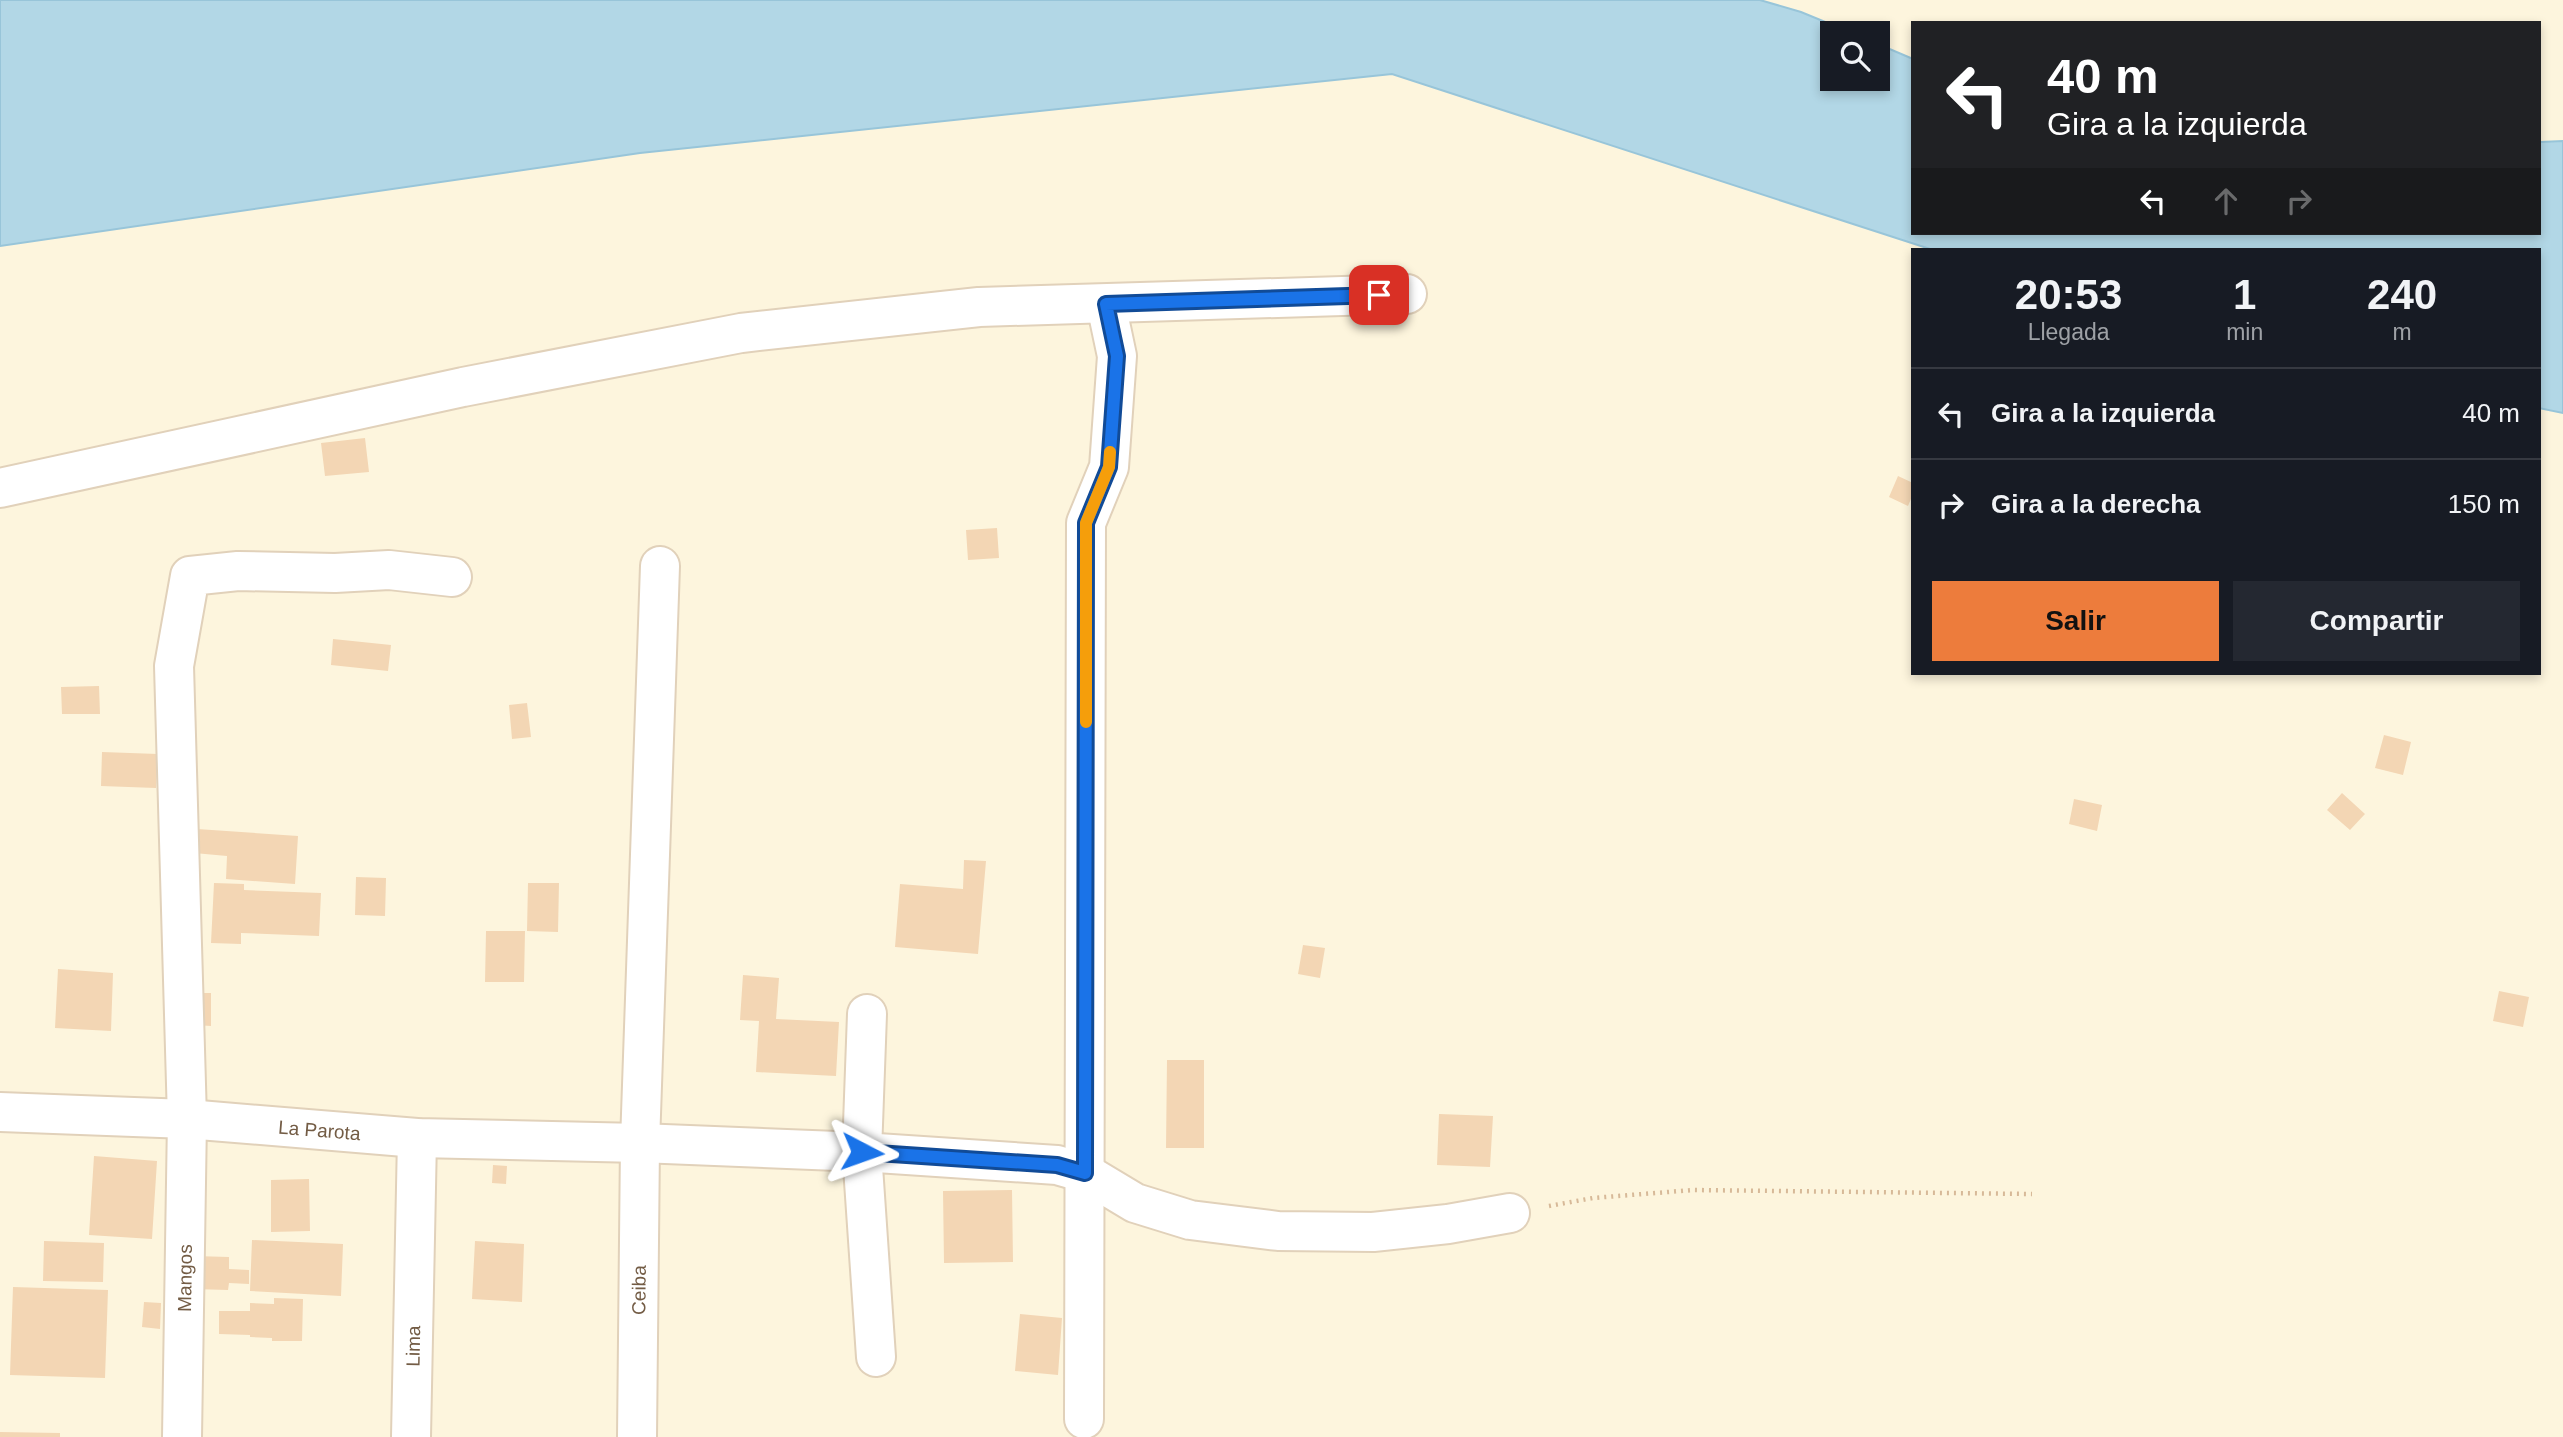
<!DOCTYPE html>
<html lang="es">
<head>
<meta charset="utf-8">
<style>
  body { margin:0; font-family:Helvetica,sans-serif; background:#242831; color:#f1f3f6; height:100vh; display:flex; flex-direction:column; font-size:26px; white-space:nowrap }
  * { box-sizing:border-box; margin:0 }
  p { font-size:23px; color:#9ea1a6 }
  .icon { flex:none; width:38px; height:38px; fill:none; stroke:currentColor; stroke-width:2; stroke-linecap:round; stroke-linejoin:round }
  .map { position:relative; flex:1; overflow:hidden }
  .details { position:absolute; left:1911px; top:248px; width:630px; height:427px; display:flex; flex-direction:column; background:#171b24; border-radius:0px; box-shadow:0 4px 10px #0003 }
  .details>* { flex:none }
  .top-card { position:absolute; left:1911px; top:21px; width:630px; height:214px; border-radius:0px; box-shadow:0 4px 10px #0003; background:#202124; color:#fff; overflow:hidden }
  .buttons { position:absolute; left:1820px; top:21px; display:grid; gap:14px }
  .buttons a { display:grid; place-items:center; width:70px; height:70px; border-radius:0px; background:#171b24; box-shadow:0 4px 10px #0003; font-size:35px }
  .pin { position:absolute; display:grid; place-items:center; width:60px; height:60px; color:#fff; margin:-30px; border-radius:14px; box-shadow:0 4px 10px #0006 }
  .me { position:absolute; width:77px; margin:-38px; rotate:94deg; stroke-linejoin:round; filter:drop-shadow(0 0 5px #0008) }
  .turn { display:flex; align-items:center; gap:24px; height:147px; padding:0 21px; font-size:32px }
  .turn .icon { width:91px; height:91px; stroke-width:2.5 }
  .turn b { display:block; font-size:49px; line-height:60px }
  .lanes { display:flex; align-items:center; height:66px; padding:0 21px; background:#0003; justify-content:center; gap:35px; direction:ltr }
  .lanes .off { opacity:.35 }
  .eta { display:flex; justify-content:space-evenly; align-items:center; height:119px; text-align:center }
  .eta b { font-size:42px; font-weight:600; line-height:49px }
  .primary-button { display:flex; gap:14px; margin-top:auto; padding:14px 21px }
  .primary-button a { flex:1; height:80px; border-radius:0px; background:#ed7c3c; color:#111; font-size:28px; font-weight:600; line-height:80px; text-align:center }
  .primary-button a+a { background:#242831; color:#f1f3f6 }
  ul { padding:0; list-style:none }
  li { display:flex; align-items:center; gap:21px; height:91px; padding:0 21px; border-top:2px solid #363941 }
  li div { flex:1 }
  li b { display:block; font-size:26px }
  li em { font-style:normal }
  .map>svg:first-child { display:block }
</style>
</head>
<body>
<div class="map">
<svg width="2563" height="1437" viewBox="0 0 2563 1437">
  <rect width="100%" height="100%" fill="#fdf5dd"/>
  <!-- water -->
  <path fill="#b2d7e6" stroke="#98c5d9" stroke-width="2" d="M0,0H1760L1801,12L1852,33H1832V79H1878V44L1913,59V233H2539V142L2563,141V413L2539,408V250H1933L1392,74L640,153L0,246Z"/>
  <!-- building -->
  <path fill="#f3d6b4" d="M365,438L369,472L325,476L321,443Z
    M1898,476L1913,483V494L1908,506L1889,497Z
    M997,528L999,558L968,560L966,530Z
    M333,639L391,645L388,671L331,665Z
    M99,686L100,714H62L61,687Z
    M527,703L531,737L512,739L509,705Z
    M2384,735L2411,742L2403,775L2375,768Z
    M102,752L158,754L156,788L101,786Z
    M2342,793L2365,814L2350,830L2327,810Z
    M2074,799L2102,805L2097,831L2069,824Z
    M197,829L298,836L295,884L226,879L227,856L194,853Z
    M964,860L986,861L978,954L895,947L900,884L963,889Z
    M356,877L386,878L385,916L355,915Z
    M214,883L244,884V890L321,893L319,936L241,933V944L211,943Z
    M528,883H559L558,932L527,931Z
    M486,931H525L524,982H485Z
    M1303,945L1325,948L1320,978L1298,974Z
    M58,969L113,973L111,1031L55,1028Z
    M743,975L779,978L776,1019L839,1022L836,1076L756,1072L759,1021L740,1020Z
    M2499,991L2529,997L2523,1027L2493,1021Z
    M196,993H211V1026L196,1025Z
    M1167,1060H1204V1148H1166Z
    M1439,1114L1493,1116L1490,1167L1437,1165Z
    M94,1156L157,1161L152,1239L89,1235Z
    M493,1165L507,1166L506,1184L492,1183Z
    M309,1179L310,1231L271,1232V1180Z
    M1012,1190L1013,1262L944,1263L943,1191Z
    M252,1240L343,1244L341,1296L250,1291Z
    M44,1241L104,1243L103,1282L43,1281Z
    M475,1241L524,1244L522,1302L472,1299Z
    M194,1256L229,1257V1269L249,1270V1284L229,1283L228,1290L193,1289Z
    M13,1287L108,1290L105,1378L10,1375Z
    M274,1298L303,1299L302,1341H272V1338L250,1337V1335L219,1334V1311H250V1303L274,1304Z
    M144,1302L161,1303L160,1329L142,1327Z
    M1020,1314L1062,1318L1058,1375L1015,1371Z
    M0,1432L60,1433V1437H0Z"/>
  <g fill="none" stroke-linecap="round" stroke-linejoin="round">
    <!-- minor casing -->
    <g stroke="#e1d1ba" stroke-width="42">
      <g id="minor">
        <path d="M0,488L463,387L741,333L979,307L1407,294"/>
        <path d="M867,1014L862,1152L876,1357"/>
        <path id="s1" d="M0,1112L187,1119L417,1138L640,1143L862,1152L1057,1165L1085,1173L1135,1203L1190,1220L1278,1231L1373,1232L1448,1224L1510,1213"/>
        <path d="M1084,1419L1086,523L1109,467L1117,356L1106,304"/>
        <path id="s2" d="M182,1437L187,1119L174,666L190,576L238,571L335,573L389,570L452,577"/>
        <path id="s3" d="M411,1437L417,1138"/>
        <path id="s4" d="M637,1437L640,1143L660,566"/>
      </g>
    </g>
    <!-- path -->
    <path stroke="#d7b998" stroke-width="4.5" stroke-dasharray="2 5" stroke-linecap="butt" d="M1549,1206L1593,1198L1693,1190L2032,1194"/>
    <!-- minor -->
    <use href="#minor" stroke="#fff" stroke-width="38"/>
  </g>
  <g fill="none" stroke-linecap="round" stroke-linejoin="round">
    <!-- route casing -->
    <g stroke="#114b97" stroke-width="18">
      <path id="route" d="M862,1152L1057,1165L1085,1173L1086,523L1109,467L1117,356L1106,304L1379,295"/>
    </g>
    <!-- route -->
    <use href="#route" stroke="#1a73e8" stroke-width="12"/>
    <!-- slow -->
    <path stroke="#f59e0b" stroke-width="12" d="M1086,722V523L1109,467L1110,452"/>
  </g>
  <g text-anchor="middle" stroke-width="6" stroke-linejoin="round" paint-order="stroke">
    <!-- street labels -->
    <g font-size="19" fill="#735c45" stroke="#fff8e4">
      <text dy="7" stroke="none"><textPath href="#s1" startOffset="320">La Parota</textPath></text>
      <text dy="7" stroke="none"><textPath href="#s2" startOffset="159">Mangos</textPath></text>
      <text dy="7" stroke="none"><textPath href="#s4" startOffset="147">Ceiba</textPath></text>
      <text dy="7" stroke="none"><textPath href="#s3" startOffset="91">Lima</textPath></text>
    </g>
  </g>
</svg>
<div class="buttons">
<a><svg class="icon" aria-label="search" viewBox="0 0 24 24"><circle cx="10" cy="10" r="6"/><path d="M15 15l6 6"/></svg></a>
</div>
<div class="pin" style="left:1379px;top:295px;background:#d93025"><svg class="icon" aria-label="arrive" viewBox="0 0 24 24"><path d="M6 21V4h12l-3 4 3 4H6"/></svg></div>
<svg class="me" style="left:862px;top:1152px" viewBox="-20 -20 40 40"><path d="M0-17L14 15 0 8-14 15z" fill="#1a73e8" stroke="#fff" stroke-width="4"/></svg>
<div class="top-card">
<div class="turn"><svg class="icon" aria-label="left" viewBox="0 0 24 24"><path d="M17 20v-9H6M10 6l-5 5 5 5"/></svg><div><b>40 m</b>Gira a la izquierda</div></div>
<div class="lanes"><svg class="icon" aria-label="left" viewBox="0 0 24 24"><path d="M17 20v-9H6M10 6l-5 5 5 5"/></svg><svg class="icon off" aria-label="ahead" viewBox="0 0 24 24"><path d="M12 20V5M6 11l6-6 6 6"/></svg><svg class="icon off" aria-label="right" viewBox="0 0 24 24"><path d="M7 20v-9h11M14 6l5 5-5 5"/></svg></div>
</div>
<section class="details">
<div class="eta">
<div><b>20:53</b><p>Llegada</p></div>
<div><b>1</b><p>min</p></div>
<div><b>240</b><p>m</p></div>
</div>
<ul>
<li><svg class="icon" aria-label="left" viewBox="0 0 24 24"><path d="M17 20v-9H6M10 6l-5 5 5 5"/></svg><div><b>Gira a la izquierda</b></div><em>40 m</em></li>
<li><svg class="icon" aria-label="right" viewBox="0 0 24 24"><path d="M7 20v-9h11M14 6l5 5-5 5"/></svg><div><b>Gira a la derecha</b></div><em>150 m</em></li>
</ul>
<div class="primary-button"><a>Salir</a><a>Compartir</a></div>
</section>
</div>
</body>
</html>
